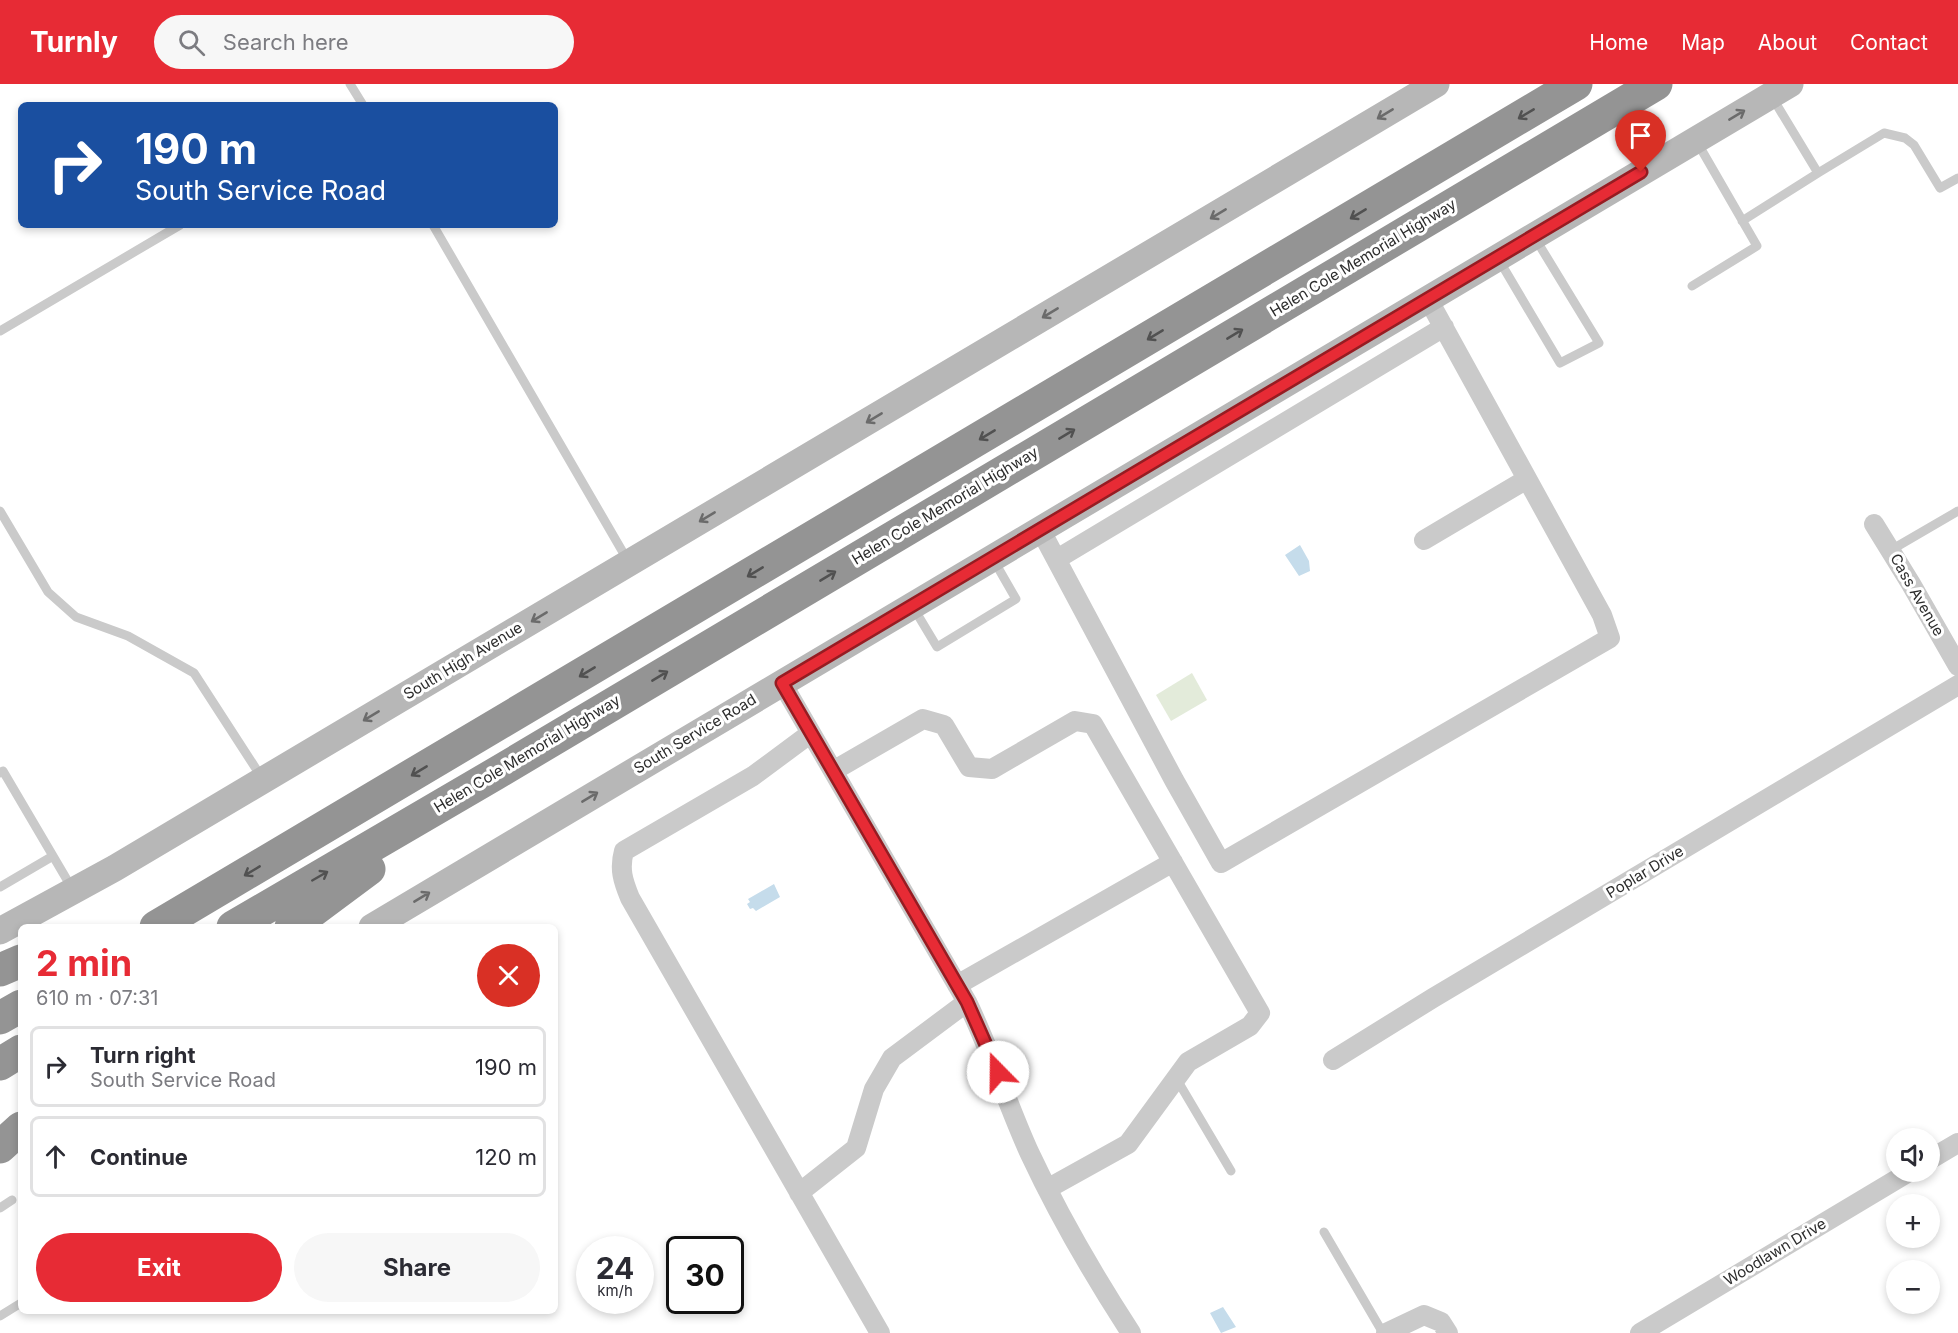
<!DOCTYPE html>
<html lang="en">
<head>
<meta charset="utf-8">
<style>
  body { margin:0; font-family:Inter,sans-serif; background:#f7f7f7; color:#2b2b33; height:100vh; display:flex; flex-direction:column; font-size:22px; white-space:nowrap }
  * { box-sizing:border-box; margin:0 }
  p { font-size:20px; color:#7c7c81 }
  .icon { flex:none; width:33px; height:33px; fill:none; stroke:currentColor; stroke-width:2; stroke-linecap:round; stroke-linejoin:round }
  .map { position:relative; flex:1; overflow:hidden }
  .side { position:absolute; left:18px; top:840px; width:540px; height:390px; display:flex; flex-direction:column; background:#fff; border-radius:9px; box-shadow:0 3px 9px #0003 }
  .side>* { flex:none }
  .banner { position:absolute; left:18px; top:18px; width:540px; height:126px; border-radius:9px; box-shadow:0 3px 9px #0003; background:#1a4fa0; color:#fff; overflow:hidden }
  .buttons { position:absolute; left:1886px; top:1044px; display:grid; gap:12px }
  .buttons a { display:grid; place-items:center; width:54px; height:54px; border-radius:50%; background:#fff; box-shadow:0 3px 9px #0003; font-size:30px }
  .speed { position:absolute; left:576px; top:1152px; display:flex; gap:12px; font-size:30px; font-weight:700; text-align:center }
  .speed>* { display:grid; place-content:center; width:78px; height:78px; border-radius:50%; background:#fff; box-shadow:0 3px 9px #0003; line-height:1 }
  .speed small { font-size:15px; font-weight:400 }
  .speed .limit { border:3px solid #111; border-radius:9px; background:#fff; color:#111 }
  .pin { position:absolute; display:grid; place-items:center; width:51px; height:51px; color:#fff; margin:-62px -26px; border-radius:50% 50% 50% 0; rotate:-45deg; box-shadow:0 0 6px #0007 }
  .pin .icon { rotate:45deg }
  .me { position:absolute; width:66px; margin:-33px; rotate:338deg; stroke-linejoin:round; filter:drop-shadow(0 0 4px #0008) }
  .turn { display:flex; align-items:center; gap:21px; height:126px; padding:0 18px; font-size:27px }
  .turn .icon { width:78px; height:78px; stroke-width:2.5 }
  .turn b { display:block; font-size:42px; line-height:51px }
  .round { display:grid; place-items:center; flex:none; width:63px; height:63px; border-radius:32px; background:#f7f7f7 }
  .head { display:flex; align-items:center; justify-content:space-between; height:102px; padding:0 18px }
  h1 { font-size:36px; font-weight:700; line-height:45px; color:#e72b35 }
  .primary-button { display:flex; gap:12px; margin-top:auto; padding:12px 18px }
  .primary-button a { flex:1; height:69px; border-radius:36px; background:#e72b35; color:#fff; font-size:24px; font-weight:700; line-height:69px; text-align:center }
  .primary-button a+a { background:#f7f7f7; color:#2b2b33 }
  ul { padding:0; list-style:none }
  li { display:flex; align-items:center; gap:18px; height:81px; margin:0 12px 9px; padding:0 6px; border:3px solid #e1e1e2; border-radius:9px }
  li div { flex:1 }
  li b { display:block; font-size:22px }
  li em { font-style:normal }
  header { display:flex; align-items:center; gap:36px; box-sizing:border-box; height:84px; padding:0 30px; background:#e72b35; color:#fff }
  header strong { font-size:28px }
  nav { display:flex; gap:33px; margin-inline-start:auto; font-size:21px }
  .search { width:420px; height:54px; background:#f7f7f7; display:flex; align-items:center; gap:15px; box-sizing:border-box; padding:0 21px; border-radius:33px; color:#7c7c81; font-size:22px }
  .map>svg:first-child { display:block }
</style>
</head>
<body>
<header>
<strong>Turnly</strong>
<div class="search"><svg class="icon" aria-label="search" viewBox="0 0 24 24"><circle cx="10" cy="10" r="6"/><path d="M15 15l6 6"/></svg>Search here</div>
<nav><a>Home</a><a>Map</a><a>About</a><a>Contact</a></nav>
</header>
<div class="map">
<svg width="1958" height="1249" viewBox="0 0 1958 1249">
  <rect width="100%" height="100%" fill="#fff"/>
  <!-- green -->
  <path fill="#e3ebda" d="M1192,589L1207,616L1171,637L1156,611Z"/>
  <!-- water -->
  <path fill="#c5dceb" d="M1300,461L1309,477L1310,487L1299,492L1285,471Z
    M774,800L780,813L756,827L753,824L750,825L747,820L750,818L748,815Z
    M1223,1223L1236,1243L1221,1249L1210,1229Z"/>
  <g fill="none" stroke-linecap="round" stroke-linejoin="round">
    <!-- service -->
    <path stroke="#cacaca" stroke-width="9" d="M350,0L363,21
      M1818,89L1884,49L1905,54L1914,61L1940,104L1958,94
      M1742,137L1818,89L1772,13
      M433,141L628,477
      M1499,176L1560,279L1599,259L1535,154
      M1692,202L1757,162L1697,58
      M0,247L180,141
      M0,427L48,508L76,533L128,552L194,589L262,694
      M1891,466L1958,427
      M913,523L937,563L1016,515L993,475
      M0,689L3,687L73,806
      M0,803L53,772
      M1176,994L1231,1087
      M0,1124L12,1116
      M1324,1148L1383,1249
      M0,1232L21,1219"/>
    <!-- minor -->
    <path stroke="#cacaca" stroke-width="20" d="M1874,440L1911,500L1958,582
      M1040,445L1174,696L1221,779L1610,554L1602,531L1428,215
      M1424,456L1527,395
      M1057,475L1444,243
      M782,599L967,918C991,967 1007,1020 1030,1070C1059,1132 1094,1192 1131,1249
      M811,649L753,692L624,767C619,785 623,797 630,814L880,1249
      M833,687L923,635L944,641L969,683L992,685L1075,637L1093,640L1260,929L1250,942L1188,978L1128,1060L1047,1105
      M957,901L1173,778
      M1333,976L1433,914L1958,601
      M1929,1076L1958,1059
      M799,1109L856,1064L874,1005L892,974L967,918
      M1386,1249L1424,1231L1441,1238L1448,1249
      M1640,1249L1909,1088"/>
    <!-- secondary -->
    <path stroke="#b7b7b7" stroke-width="27" d="M372,843L1790,0
      M0,847L115,784L1436,0"/>
    <!-- motorway -->
    <path stroke="#949494" stroke-width="33" d="M156,843L1576,0
      M233,843L495,690L1656,0
      M291,843L369,785
      M0,886L21,877
      M0,934L21,922
      M0,980L21,967
      M0,1063L21,1044"/>
  </g>
  <!-- one-way arrows -->
  <defs><path id="oneway-shaft" d="M-6 0H5M1.5-3L5.5 0L1.5 3" fill="none" stroke-width="1.6" stroke-linecap="round" stroke-linejoin="round" transform="scale(1.5)"/></defs>
  <g stroke="#6b6b6b">
    <use href="#oneway-shaft" transform="translate(1385 30) rotate(149)"/>
    <use href="#oneway-shaft" transform="translate(1737 31) rotate(-31)"/>
    <use href="#oneway-shaft" transform="translate(1218 130) rotate(149)"/>
    <use href="#oneway-shaft" transform="translate(1050 229) rotate(149)"/>
    <use href="#oneway-shaft" transform="translate(874 334) rotate(149)"/>
    <use href="#oneway-shaft" transform="translate(707 433) rotate(149)"/>
    <use href="#oneway-shaft" transform="translate(539 533) rotate(149)"/>
    <use href="#oneway-shaft" transform="translate(371 632) rotate(149)"/>
    <use href="#oneway-shaft" transform="translate(590 713) rotate(-31)"/>
    <use href="#oneway-shaft" transform="translate(422 813) rotate(-31)"/>
  </g>
  <g stroke="#515151">
    <use href="#oneway-shaft" transform="translate(1526 30) rotate(149)"/>
    <use href="#oneway-shaft" transform="translate(1358 130) rotate(149)"/>
    <use href="#oneway-shaft" transform="translate(1235 250) rotate(-31)"/>
    <use href="#oneway-shaft" transform="translate(1155 251) rotate(149)"/>
    <use href="#oneway-shaft" transform="translate(1067 350) rotate(-31)"/>
    <use href="#oneway-shaft" transform="translate(987 351) rotate(149)"/>
    <use href="#oneway-shaft" transform="translate(755 488) rotate(149)"/>
    <use href="#oneway-shaft" transform="translate(828 492) rotate(-31)"/>
    <use href="#oneway-shaft" transform="translate(587 588) rotate(149)"/>
    <use href="#oneway-shaft" transform="translate(660 592) rotate(-31)"/>
    <use href="#oneway-shaft" transform="translate(419 687) rotate(149)"/>
    <use href="#oneway-shaft" transform="translate(252 787) rotate(149)"/>
    <use href="#oneway-shaft" transform="translate(320 792) rotate(-30)"/>
  </g>
  <g fill="none" stroke-linecap="round" stroke-linejoin="round">
    <!-- route casing -->
    <g stroke="#961c22" stroke-width="15">
      <path id="route" d="M998,988L967,918L782,599L1641,88"/>
    </g>
    <!-- route -->
    <use href="#route" stroke="#e72b35" stroke-width="10"/>
  </g>
  <g text-anchor="middle" stroke-width="6" stroke-linejoin="round" paint-order="stroke">
    <!-- street labels -->
    <g font-size="15" fill="#2d2d2d" stroke="#fff">
      <text transform="translate(1363 174) rotate(-31)" y="5">Helen Cole Memorial Highway</text>
      <text transform="translate(945 422) rotate(-31)" y="5">Helen Cole Memorial Highway</text>
      <text transform="translate(1917 511) rotate(60)" y="5">Cass Avenue</text>
      <text transform="translate(463 577) rotate(-31)" y="5">South High Avenue</text>
      <text transform="translate(695 650) rotate(-31)" y="5">South Service Road</text>
      <text transform="translate(527 670) rotate(-31)" y="5">Helen Cole Memorial Highway</text>
      <text transform="translate(1645 788) rotate(-31)" y="5">Poplar Drive</text>
      <text transform="translate(1775 1168) rotate(-31)" y="5">Woodlawn Drive</text>
    </g>
  </g>
</svg>
<div class="buttons">
<a><svg class="icon" aria-label="sound" viewBox="0 0 24 24"><path d="M4 9h4l5-4v14l-5-4H4zM17 9q2 3 0 6"/></svg></a>
<a>+</a>
<a>−</a>
</div>
<div class="speed"><div>24<small>km/h</small></div><div class="limit">30</div></div>
<div class="pin" style="left:1641px;top:88px;background:#d93025"><svg class="icon" aria-label="arrive" viewBox="0 0 24 24"><path d="M6 21V4h12l-3 4 3 4H6"/></svg></div>
<svg class="me" style="left:998px;top:988px" viewBox="-20 -20 40 40"><circle r="19" fill="#fff"/><path d="M0-13L10 11 0 6-10 11z" fill="#e72b35"/></svg>
<div class="banner">
<div class="turn"><svg class="icon" aria-label="right" viewBox="0 0 24 24"><path d="M7 20v-9h11M14 6l5 5-5 5"/></svg><div><b>190 m</b>South Service Road</div></div>
</div>
<section class="side">
<div class="head"><div><h1>2 min</h1><p>610 m · 07:31</p></div><a class="round" style="background:#d93025;color:#fff"><svg class="icon" aria-label="close" viewBox="0 0 24 24"><path d="M6 6l12 12M18 6L6 18"/></svg></a></div>
<ul>
<li><svg class="icon" aria-label="right" viewBox="0 0 24 24"><path d="M7 20v-9h11M14 6l5 5-5 5"/></svg><div><b>Turn right</b><p>South Service Road</p></div><em>190 m</em></li>
<li><svg class="icon" aria-label="ahead" viewBox="0 0 24 24"><path d="M12 20V5M6 11l6-6 6 6"/></svg><div><b>Continue</b></div><em>120 m</em></li>
</ul>
<div class="primary-button"><a>Exit</a><a>Share</a></div>
</section>
</div>
</body>
</html>
